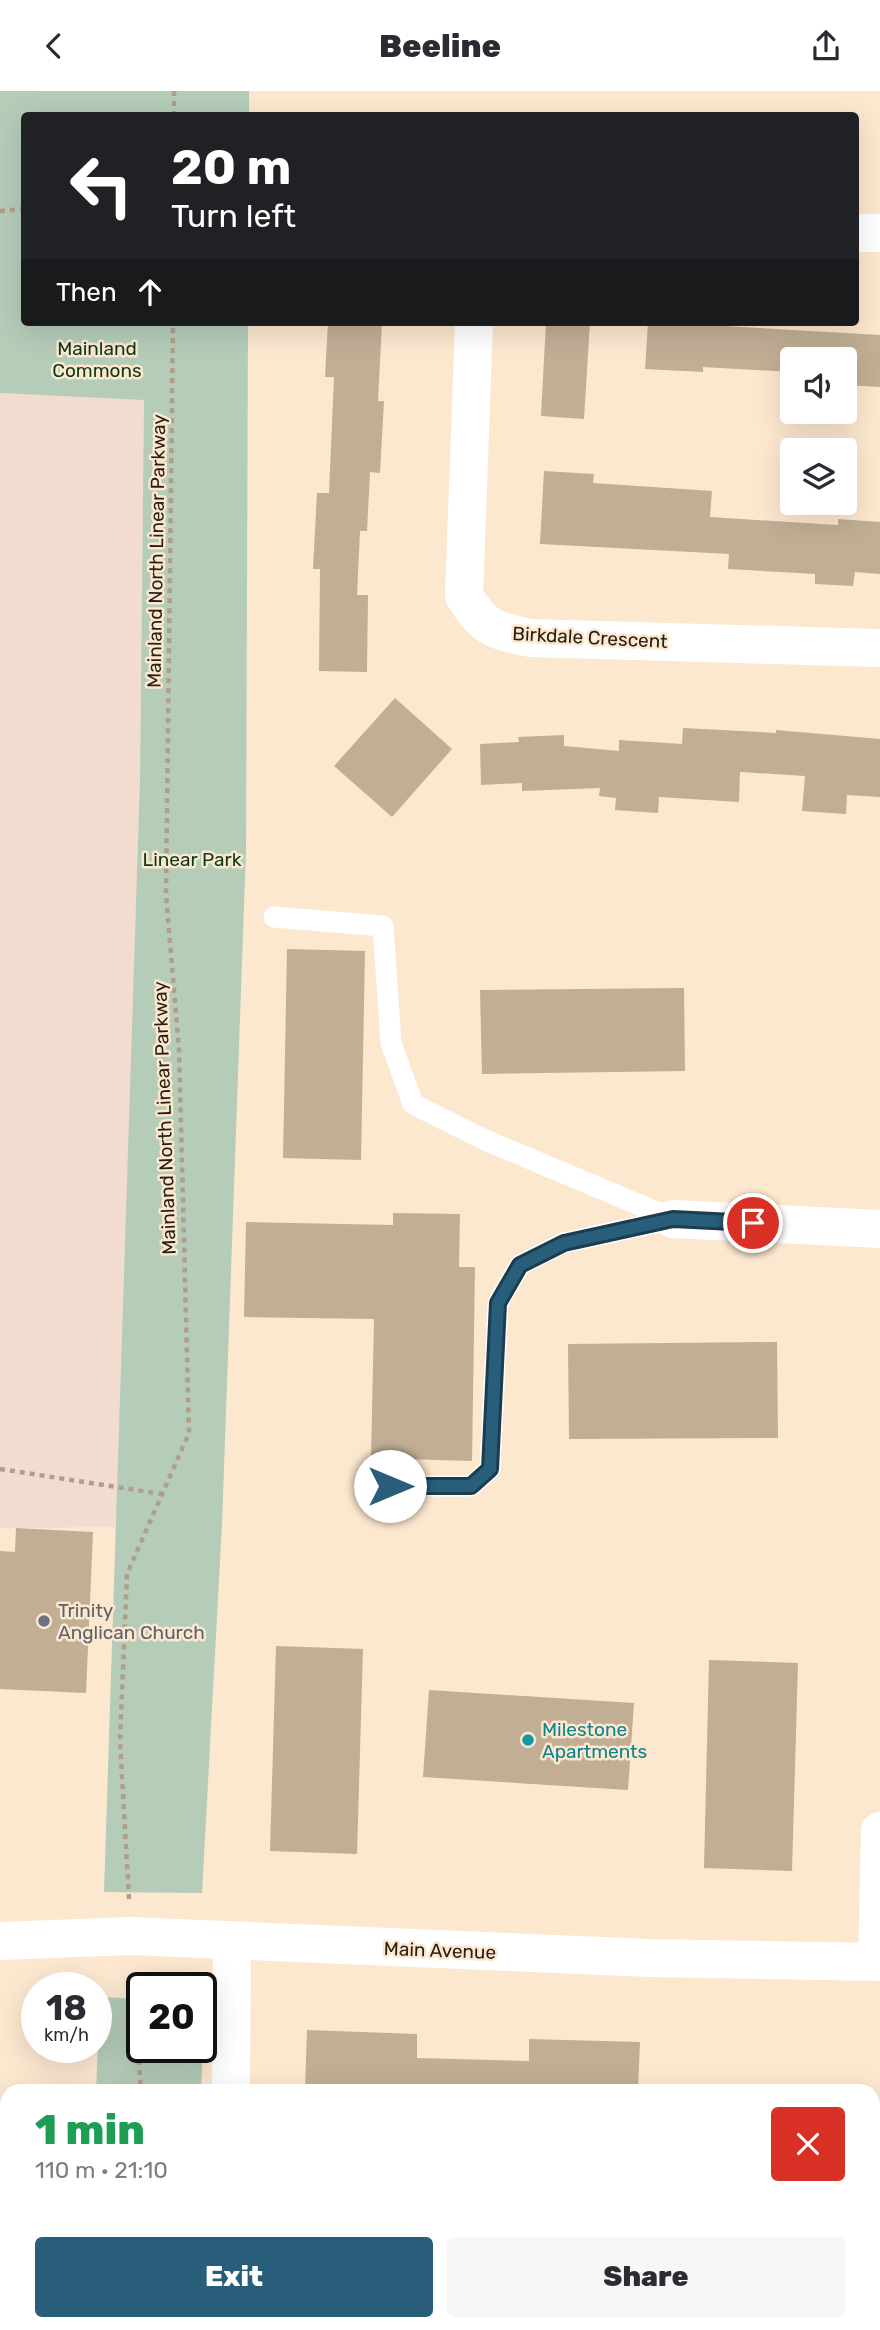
<!DOCTYPE html>
<html lang="en">
<head>
<meta charset="utf-8">
<style>
  body { margin:0; font-family:Rubik,sans-serif; background:#f7f7f7; color:#2b2b33; height:100vh; display:flex; flex-direction:column; font-size:26px; white-space:nowrap }
  * { box-sizing:border-box; margin:0 }
  p { font-size:23px; color:#7c7c81 }
  .icon { flex:none; width:38px; height:38px; fill:none; stroke:currentColor; stroke-width:2; stroke-linecap:round; stroke-linejoin:round }
  .map { position:relative; flex:1; overflow:hidden }
  .details { position:absolute; left:0px; top:1993px; width:880px; height:247px; display:flex; flex-direction:column; background:#fff; border-radius:21px 21px 0 0; box-shadow:0 7px 28px #0002 }
  .details>* { flex:none }
  .top-card { position:absolute; left:21px; top:21px; width:838px; height:214px; border-radius:7px; box-shadow:0 7px 28px #0002; background:#202124; color:#fff; overflow:hidden }
  .fabs { position:absolute; left:780px; top:256px; display:grid; gap:14px }
  .fabs a { display:grid; place-items:center; width:77px; height:77px; border-radius:7px; background:#fff; box-shadow:0 7px 28px #0002; font-size:35px }
  .speed { position:absolute; left:21px; top:1881px; display:flex; gap:14px; font-size:35px; font-weight:700; text-align:center }
  .speed>* { display:grid; place-content:center; width:91px; height:91px; border-radius:50%; background:#fff; box-shadow:0 7px 28px #0002; line-height:1 }
  .speed small { font-size:18px; font-weight:400 }
  .speed .limit { border:4px solid #111; border-radius:10px; background:#fff; color:#111 }
  .pin { position:absolute; display:grid; place-items:center; width:60px; height:60px; color:#fff; margin:-30px; border:4px solid #fff; border-radius:50%; box-shadow:0 2px 7px #0007 }
  .me { position:absolute; width:77px; margin:-38px; rotate:90deg; stroke-linejoin:round; filter:drop-shadow(0 0 5px #0008) }
  .turn { display:flex; align-items:center; gap:24px; height:147px; padding:0 35px; font-size:32px }
  .turn .icon { width:91px; height:91px; stroke-width:2.5 }
  .turn b { display:block; font-size:49px; line-height:60px }
  .then { display:flex; align-items:center; height:66px; padding:0 35px; background:#0003; gap:14px; font-size:26px }
  .round { display:grid; place-items:center; flex:none; width:74px; height:74px; border-radius:7px; background:#f7f7f7 }
  .head { display:flex; align-items:center; justify-content:space-between; height:119px; padding:0 35px }
  h1 { font-size:42px; font-weight:800; line-height:52px; color:#1e9e55 }
  .button { display:flex; gap:14px; margin-top:auto; padding:14px 35px }
  .button a { flex:1; height:80px; border-radius:7px; background:#285e79; color:#fff; font-size:28px; font-weight:800; line-height:80px; text-align:center }
  .button a+a { background:#f7f7f7; color:#2b2b33 }
  header { display:flex; justify-content:space-between; align-items:center; height:91px; padding:0 35px; background:#fff; font-size:32px; font-weight:800 }
  .map>svg:first-child { display:block }
</style>
</head>
<body>
<header><svg class="icon" aria-label="back" viewBox="0 0 24 24"><path d="M15 5l-7 7 7 7"/></svg>Beeline<svg class="icon" aria-label="share" viewBox="0 0 24 24"><path d="M12 15V3M7 8l5-5 5 5M5 13v7h14v-7"/></svg></header>
<div class="map">
<svg width="880" height="2239" viewBox="0 0 880 2239">
  <rect width="100%" height="100%" fill="#fce7cf"/>
  <!-- industrial -->
  <path fill="#f2dccf" d="M0,302L144,308L140,689L117,1436L0,1437Z"/>
  <!-- green -->
  <path fill="#b5ccb9" d="M0,0H249V24H24V231H248L246,759L222,1433L202,1802L104,1801L140,689L144,309L0,302Z
    M100,1906L142,1908V1956H201V1911H205L201,2000H96Z
    M87,2233H192L191,2239H86Z"/>
  <!-- building -->
  <path fill="#c1ae95" d="M328,231H382L378,310H384L380,382L370,381L367,440H360L357,504H368L367,581L319,580L320,478H313L317,402H329L334,286H325Z
    M546,231H590L584,328L541,325Z
    M648,231H706V234L880,244V296L845,294V268H793V281L703,276V281L645,278Z
    M544,380L594,383L593,392L712,400L710,426L838,434V428L880,431V483L855,481L853,495L815,493V483L728,478L729,463L540,453Z
    M395,607L452,658L392,726L334,675Z
    M683,637L776,642V639L880,648V706L847,704L846,723L802,720L805,685L740,681L739,711L659,706L658,722L615,719L616,707L599,705L600,697L522,700V692L481,694L480,653L519,651L518,646L564,644V655L619,660V649L682,653Z
    M287,858L365,860L361,1069L283,1067Z
    M684,897L685,980L482,983L480,899Z
    M393,1122L460,1123L459,1176H475L472,1370L371,1367L374,1228L244,1226L246,1131L393,1134Z
    M777,1251L778,1347L569,1348L568,1253Z
    M16,1437L93,1441L86,1602L0,1598V1460L15,1461Z
    M276,1555L363,1558L357,1763L270,1760Z
    M709,1569L798,1572L792,1780L704,1777Z
    M429,1599L634,1612L628,1699L423,1686Z
    M307,1939L417,1943V1967L529,1970V1948L640,1951L638,2000H305Z"/>
  <g fill="none" stroke-linecap="round" stroke-linejoin="round">
    <!-- path -->
    <path stroke="#af9e8b" stroke-width="4.5" stroke-dasharray="5 5" stroke-linecap="butt" d="M174,0V24
      M0,120L24,118
      M0,1378L162,1403
      M129,1808L120,1650L127,1483L189,1342L179,959L166,803L173,231
      M134,1899L141,2000
      M144,2239V2233"/>
    <!-- service -->
    <path stroke="#fff" stroke-width="21" d="M274,826L383,835L391,952L413,1013L485,1049L673,1128
      M390,1395H471L490,1378L498,1212L520,1174L563,1152L673,1128"/>
    <!-- minor -->
    <path stroke="#fff" stroke-width="38" d="M856,142H880
      M474,231L464,505C485,538 493,539 530,547L880,557
      M673,1128L880,1138
      M877,1871L880,1740
      M231,2000L232,1850
      M229,2239V2233"/>
    <!-- tertiary -->
    <path stroke="#fff" stroke-width="38" d="M0,1850L130,1845L649,1867L880,1871"/>
  </g>
  <g fill="none" stroke-linecap="round" stroke-linejoin="round">
    <!-- route casing -->
    <g stroke="#1a3d4f" stroke-width="18">
      <path id="route" d="M390,1395H471L490,1378L498,1212L520,1174L564,1152L673,1128L753,1132"/>
    </g>
    <!-- route -->
    <use href="#route" stroke="#285e79" stroke-width="12"/>
  </g>
  <!-- markers -->
  <circle fill="#6b7280" stroke="#fce7cf" stroke-width="2.5" cx="44" cy="1530" r="7"/>
  <circle fill="#0f9aa8" stroke="#fce7cf" stroke-width="2.5" cx="528" cy="1649" r="7"/>
  <g text-anchor="middle" stroke-width="5" stroke-linejoin="round" paint-order="stroke">
    <!-- park labels -->
    <g font-size="19" fill="#0d391b" stroke="#fce7cf">
      <text x="97" y="264">Mainland<tspan x="97" dy="22">Commons</tspan></text>
      <text x="192" y="775">Linear Park</text>
    </g>
    <!-- street labels -->
    <g font-size="19" fill="#281e13" stroke="#fce7cf">
      <text transform="translate(156 460) rotate(-89)" y="7">Mainland North Linear Parkway</text>
      <text transform="translate(590 546) rotate(3)" y="7">Birkdale Crescent</text>
      <text transform="translate(164 1027) rotate(-92)" y="7">Mainland North Linear Parkway</text>
      <text transform="translate(440 1859) rotate(2)" y="7">Main Avenue</text>
    </g>
    <!-- worship labels -->
    <g font-size="19" fill="#5b616d" stroke="#fce7cf" text-anchor="start">
      <text x="58" y="1526">Trinity<tspan x="58" dy="22">Anglican Church</tspan></text>
    </g>
    <!-- culture labels -->
    <g font-size="19" fill="#0d838f" stroke="#fce7cf" text-anchor="start">
      <text x="542" y="1645">Milestone<tspan x="542" dy="22">Apartments</tspan></text>
    </g>
  </g>
</svg>
<div class="fabs">
<a><svg class="icon" aria-label="sound" viewBox="0 0 24 24"><path d="M4 9h4l5-4v14l-5-4H4zM17 9q2 3 0 6"/></svg></a>
<a><svg class="icon" aria-label="layers" viewBox="0 0 24 24"><path d="M12 4l9 5-9 5-9-5zM3 14l9 5 9-5"/></svg></a>
</div>
<div class="speed"><div>18<small>km/h</small></div><div class="limit">20</div></div>
<div class="pin" style="left:753px;top:1132px;background:#d93025"><svg class="icon" aria-label="arrive" viewBox="0 0 24 24"><path d="M6 21V4h12l-3 4 3 4H6"/></svg></div>
<svg class="me" style="left:390px;top:1395px" viewBox="-20 -20 40 40"><circle r="19" fill="#fff"/><path d="M0-13L10 11 0 6-10 11z" fill="#285e79"/></svg>
<div class="top-card">
<div class="turn"><svg class="icon" aria-label="left" viewBox="0 0 24 24"><path d="M17 20v-9H6M10 6l-5 5 5 5"/></svg><div><b>20 m</b>Turn left</div></div>
<div class="then">Then<svg class="icon" aria-label="ahead" viewBox="0 0 24 24"><path d="M12 20V5M6 11l6-6 6 6"/></svg></div>
</div>
<section class="details">
<div class="head"><div><h1>1 min</h1><p>110 m · 21:10</p></div><a class="round" style="background:#d93025;color:#fff"><svg class="icon" aria-label="close" viewBox="0 0 24 24"><path d="M6 6l12 12M18 6L6 18"/></svg></a></div>
<div class="button"><a>Exit</a><a>Share</a></div>
</section>
</div>
</body>
</html>
